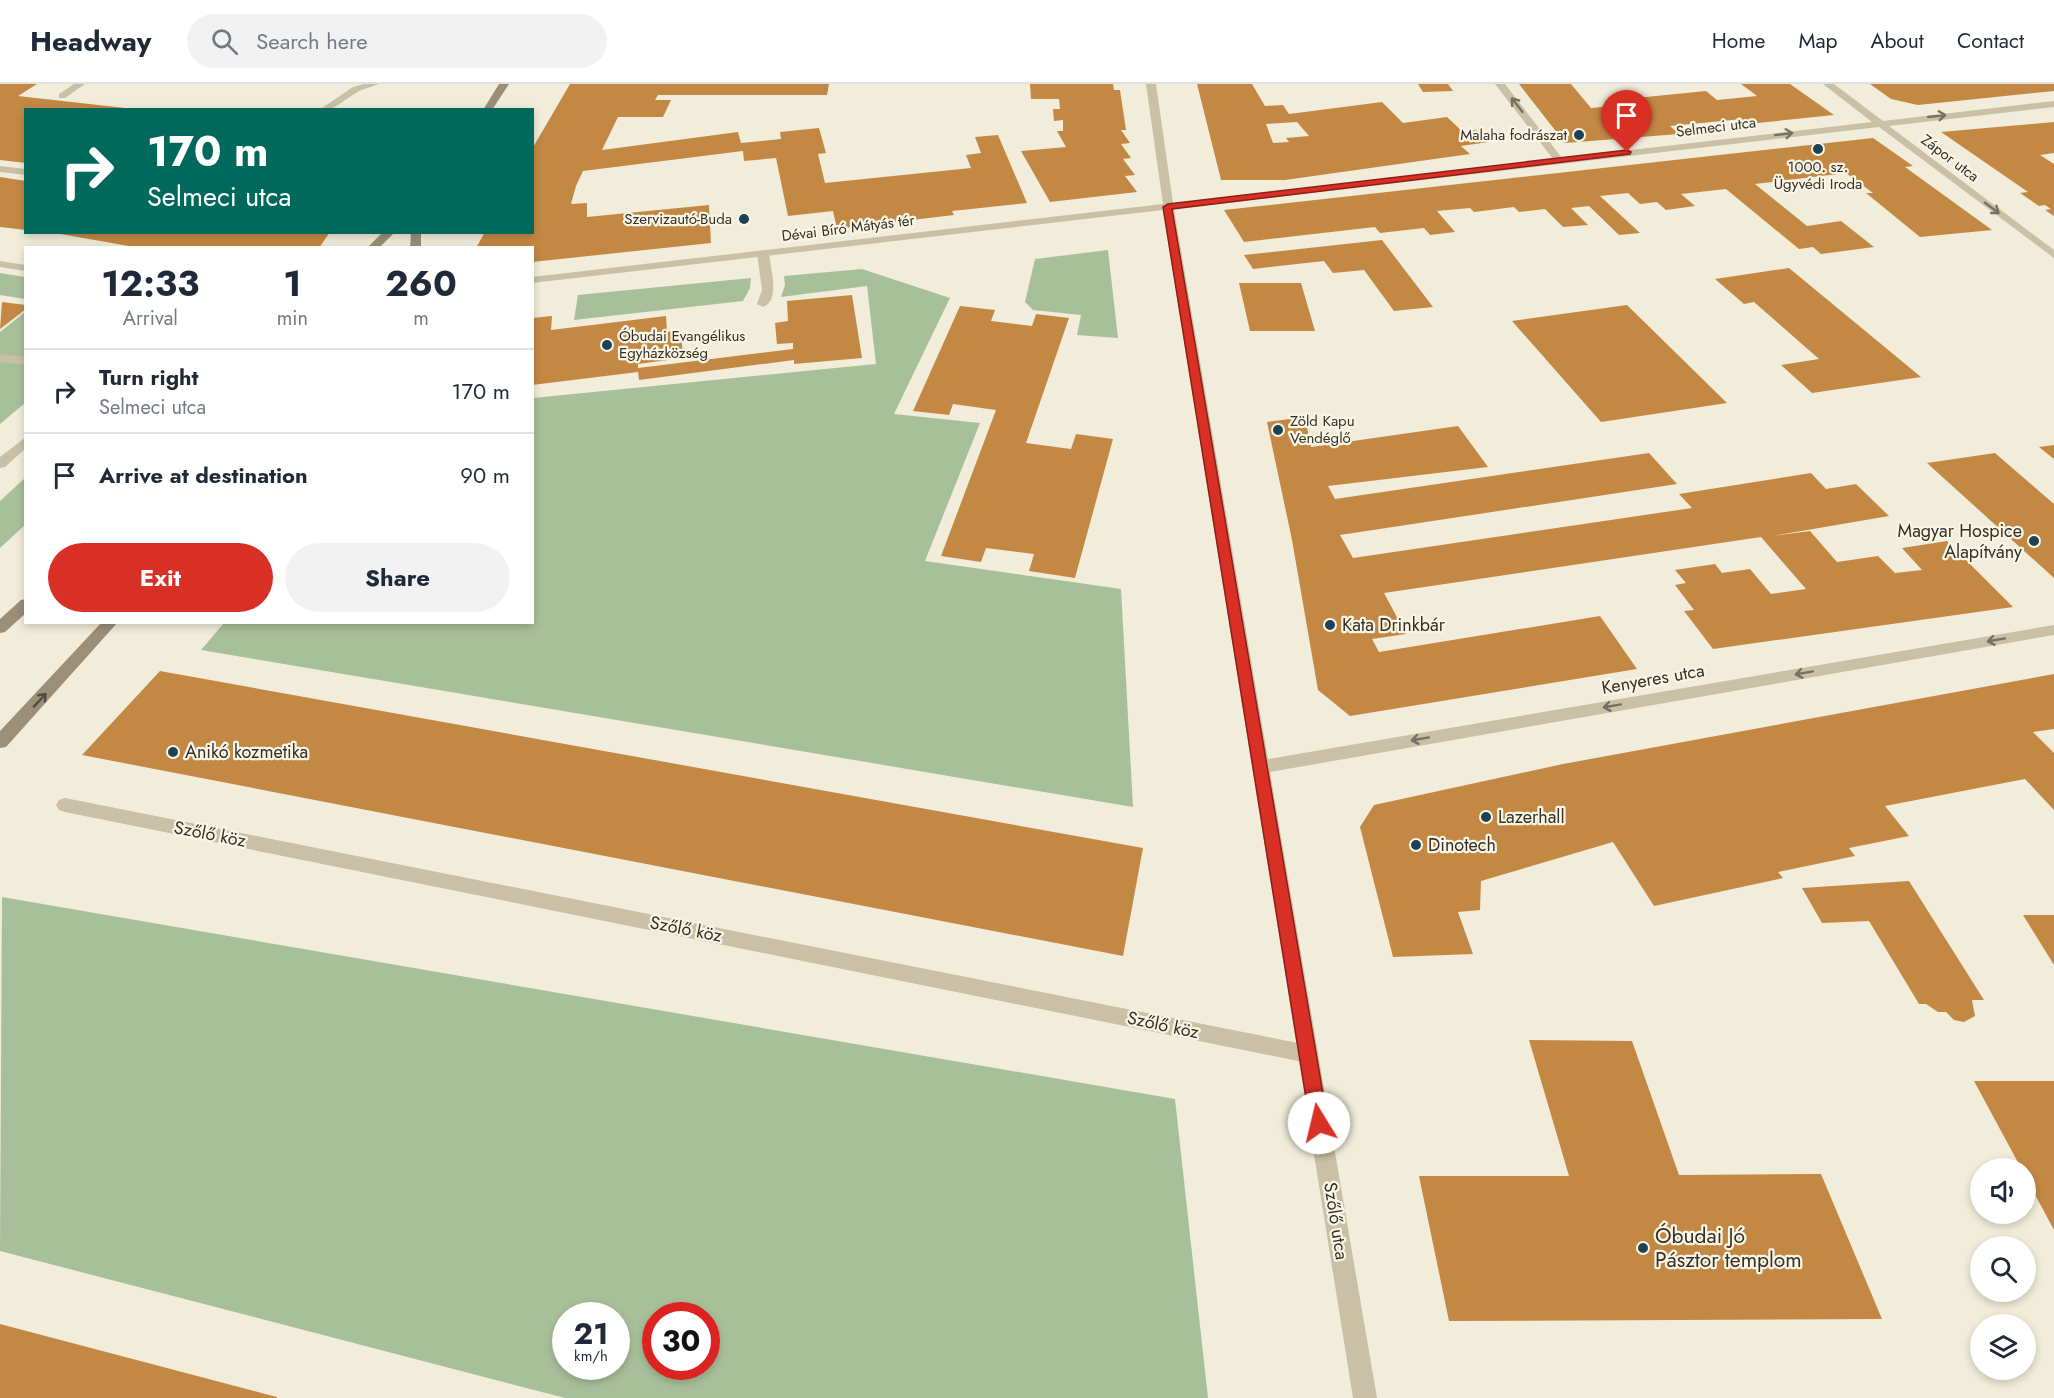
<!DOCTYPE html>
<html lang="en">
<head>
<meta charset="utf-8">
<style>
  body { margin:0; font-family:Jost,sans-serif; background:#f2f2f3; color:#1f2937; height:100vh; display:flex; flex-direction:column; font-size:22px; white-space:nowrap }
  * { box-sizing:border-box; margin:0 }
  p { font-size:20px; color:#747a83 }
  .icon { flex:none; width:33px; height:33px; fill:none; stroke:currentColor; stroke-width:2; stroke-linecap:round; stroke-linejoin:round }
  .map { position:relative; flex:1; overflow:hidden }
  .details { position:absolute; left:24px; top:162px; width:510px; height:378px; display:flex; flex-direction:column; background:#fff; border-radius:0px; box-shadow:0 3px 9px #0003 }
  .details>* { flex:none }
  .guide { position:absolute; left:24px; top:24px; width:510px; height:126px; border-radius:0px; box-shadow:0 3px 9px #0003; background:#00695c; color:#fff; overflow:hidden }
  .controls { position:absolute; left:1970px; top:1074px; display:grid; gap:12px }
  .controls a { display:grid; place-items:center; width:66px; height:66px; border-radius:50%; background:#fff; box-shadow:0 3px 9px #0003; font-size:30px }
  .speed { position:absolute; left:552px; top:1218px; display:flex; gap:12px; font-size:30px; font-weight:700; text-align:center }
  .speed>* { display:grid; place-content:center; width:78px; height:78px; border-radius:50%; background:#fff; box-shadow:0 3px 9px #0003; line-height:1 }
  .speed small { font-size:15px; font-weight:400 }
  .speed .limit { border:9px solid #d22; background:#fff; color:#111 }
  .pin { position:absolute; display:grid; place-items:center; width:51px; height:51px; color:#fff; margin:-62px -26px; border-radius:50% 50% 50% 0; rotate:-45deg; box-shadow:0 0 6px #0007 }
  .pin .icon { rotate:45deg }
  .me { position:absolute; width:66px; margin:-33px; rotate:351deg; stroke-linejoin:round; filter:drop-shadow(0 0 4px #0008) }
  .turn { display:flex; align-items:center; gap:21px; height:126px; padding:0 24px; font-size:27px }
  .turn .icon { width:78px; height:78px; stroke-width:2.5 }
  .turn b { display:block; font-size:42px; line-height:51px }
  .eta { display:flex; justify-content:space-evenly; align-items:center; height:102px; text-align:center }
  .eta b { font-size:36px; font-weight:700; line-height:42px }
  .button { display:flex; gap:12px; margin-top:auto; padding:12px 24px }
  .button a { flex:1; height:69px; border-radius:36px; background:#d93025; color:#fff; font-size:24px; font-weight:700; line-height:69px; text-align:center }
  .button a+a { background:#f2f2f3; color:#1f2937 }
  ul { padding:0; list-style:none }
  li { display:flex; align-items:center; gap:18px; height:84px; padding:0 24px; border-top:2px solid #e0e1e3 }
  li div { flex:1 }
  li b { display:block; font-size:22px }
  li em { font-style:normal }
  header { display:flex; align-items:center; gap:36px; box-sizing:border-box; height:84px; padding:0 30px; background:#fff; border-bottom:2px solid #e0e1e3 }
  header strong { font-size:28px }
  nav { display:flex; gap:33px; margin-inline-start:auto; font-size:21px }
  .search { width:420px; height:54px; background:#f2f2f3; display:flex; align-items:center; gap:15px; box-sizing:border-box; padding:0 21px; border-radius:33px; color:#747a83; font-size:22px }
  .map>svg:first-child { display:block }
</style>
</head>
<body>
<header>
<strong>Headway</strong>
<div class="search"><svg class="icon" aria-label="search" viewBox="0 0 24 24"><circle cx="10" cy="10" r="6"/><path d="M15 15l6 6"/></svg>Search here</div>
<nav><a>Home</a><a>Map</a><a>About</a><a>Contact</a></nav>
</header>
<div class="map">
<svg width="2054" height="1314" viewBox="0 0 2054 1314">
  <rect width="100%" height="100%" fill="#f1edda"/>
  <!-- green -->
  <path fill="#a8c09a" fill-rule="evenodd" d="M1108,166L1118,254L1077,251L1081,231L1033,226L1025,218L1035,175Z
    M862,185L950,214L894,330L980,339L925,477L1121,505L1133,723L201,566L224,539L532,538L533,314L876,280L867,202L781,213L785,201L784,192Z
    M0,189L25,193V215L0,211Z
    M751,194L750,204L743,217L574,236L578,211Z
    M25,228V319L0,340V248Z
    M25,394V441L0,464V417Z
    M2,813L1175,1015L1208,1314H565L0,1167ZM566,1232H616V1282H566ZM656,1232H706V1282H656Z"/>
  <!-- building -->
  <path fill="#c48845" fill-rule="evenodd" d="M0,0H37L18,12L143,26H26V79L0,76Z
    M570,0H829L827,11H658L655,16H671L663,33H618L602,66L738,48L741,59L781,55L780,48L819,44L826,69L818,70L825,99L971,84L966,71L981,69L975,53L998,51L1027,119L952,127L954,131L837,145L833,127L788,132L776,74L744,77L743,67L583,87L576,102L571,120L587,119V133L709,121L711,159L532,178V164H476L485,148H532V65Z
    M1030,0H1113L1114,6H1120L1126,46H1121L1130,59L1121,60L1131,74L1123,75L1135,91L1125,92L1137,108L1050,118L1021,67L1066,63L1057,47H1063V36L1054,37L1053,25H1060L1059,15H1031Z
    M1197,0H1252L1265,22L1283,21L1289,30L1382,18L1403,39L1447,33L1463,48L1476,46L1489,58L1461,62L1470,70L1285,96H1221ZM1297,38L1309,52L1286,54L1289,58L1273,59L1266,40Z
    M1418,0H1448L1453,7L1423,8Z
    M1519,0H1571L1591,24L1643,19L1636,14L1706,7L1717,16L1757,12L1741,0H1790L1834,31L1748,40L1742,35L1670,42L1679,50L1565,59Z
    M1870,0H2054V7L1918,21L1891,15Z
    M2054,38V69L2040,71L2054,80V132L2045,126L2051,125L2045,121L2039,122L2020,109L2028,108L1941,48Z
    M1873,54L1913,82L1905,83L1992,146L1920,153L1866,109H1873L1846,89L1755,100L1807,142L1841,137L1874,163L1821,170L1813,163L1799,165L1726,105L1681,110L1695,122L1666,126L1657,118L1640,120L1628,109L1600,112L1640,149L1619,151L1589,122L1571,124L1588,141L1563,143L1545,125L1519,128L1514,123L1474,128L1470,124L1437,127L1455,148L1430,151L1424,144L1380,149L1375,143L1244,158L1224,126Z
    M0,93L26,97V146L0,143Z
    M49,148H330L319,164H140Z
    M1382,156L1433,223L1394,227L1364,186L1333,189L1324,177L1253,185L1244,171Z
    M1789,184L1921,293L1812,309L1781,281L1819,275L1754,218L1744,220L1715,195Z
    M1239,199H1301L1315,247H1250Z
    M852,211L862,274L794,280V276L639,296L638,288L532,301V234L552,232L551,246L666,232L667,248L681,246L683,274L638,280V284L793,265V259L777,260L775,239L788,237L787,217Z
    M2,218L26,221V225L0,245Z
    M1627,221L1727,319L1601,338L1512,237Z
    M960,222L995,226L991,237L1032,242L1036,230L1069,234L1026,359L1071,365L1076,350L1113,355L1075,494L1029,487L1034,470L986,464L981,478L941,472L996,326L953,320L949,331L913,327Z
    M1305,333L1311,363L1458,342L1488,383L1328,402L1335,415L1649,369L1677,400L1340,451L1353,474L1692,424L1679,410L1811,389L1826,405L1856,400L1889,432L1772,452L1810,447L1837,478L1878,472L1895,489L1922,486L1902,464L1947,457L2013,523L1713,565L1684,527L1694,526L1675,501L1686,499L1675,486L1715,480L1722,489L1750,485L1771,510L1806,505L1761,453L1384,509L1406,550L1372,555L1379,568L1600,532L1637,585L1350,632L1318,606L1292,456L1267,338Z
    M2054,361V375L2039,363Z
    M1995,369L2054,420V494L1927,379Z
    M160,587L1143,764L1123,872L82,671Z
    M2054,590V645L2033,648L2054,669V726L2025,695L1885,722L1909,752L1849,764L1855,772L1778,788L1783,794L1654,822L1613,758L1481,797L1480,826L1458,828L1473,870L1393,873L1360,743L1374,721L1563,680Z
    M1909,797L1984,916H1972L1975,932L1964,938L1954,936L1946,928H1938L1926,920H1919L1869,837L1822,839L1802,804Z
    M2023,831H2054V881Z
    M1529,956L1632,957L1679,1091L1821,1090L1882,1235L1449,1237L1419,1092H1569Z
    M1974,997H2054V1146L2025,1092V1084H2021Z
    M0,1240L277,1313V1314H0Z"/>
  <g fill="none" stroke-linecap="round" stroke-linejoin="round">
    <!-- service -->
    <path fill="#c9c0a6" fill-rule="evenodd" d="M74,0H85L65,14H59V10Z
      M364,0H379L359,7L330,26H319L353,3Z
      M0,82L26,85V91L0,88Z
      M763,166L769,169C770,183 781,217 763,223L757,220L762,206L757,169Z
      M65,714L1308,961L1315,963L1318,970L1315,977L1308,979L65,728L59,726L56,721L59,716Z"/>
    <!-- minor -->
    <path fill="#c9c0a6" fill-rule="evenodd" d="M1146,0H1156L1173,119L1553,75L1495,0H1505L1562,74L1872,38L1823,0H1834L1883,37L2054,17V23L1889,42L2054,166V174L1879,43L1174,125L1268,675L2054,541V551L1270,688L1377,1314H1353L1163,126L532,199V193L1163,120Z
      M0,177L26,181V187L0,183Z
      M0,270L26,273V281L0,278Z
      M26,353V364L5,383L0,384V373Z"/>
    <!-- secondary -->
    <path fill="#9c8f78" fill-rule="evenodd" d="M499,0H509L492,26H483Z
      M383,148H395L379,164H367Z
      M411,148H421V164H410Z
      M26,515V529L5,548L0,549V535L21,516Z
      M102,538H118L6,663L0,664V647Z"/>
  </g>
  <!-- one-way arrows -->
  <defs><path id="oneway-shaft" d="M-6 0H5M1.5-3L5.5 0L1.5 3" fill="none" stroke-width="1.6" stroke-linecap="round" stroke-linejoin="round" transform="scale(1.5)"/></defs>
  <g stroke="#787060">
    <use href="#oneway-shaft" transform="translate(1517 21) rotate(-128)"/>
    <use href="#oneway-shaft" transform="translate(1937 32) rotate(-6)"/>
    <use href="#oneway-shaft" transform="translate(1784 50) rotate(-7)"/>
    <use href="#oneway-shaft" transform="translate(1992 124) rotate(37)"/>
    <use href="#oneway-shaft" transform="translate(1996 556) rotate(170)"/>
    <use href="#oneway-shaft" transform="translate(1804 589) rotate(170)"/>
    <use href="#oneway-shaft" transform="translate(1612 622) rotate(170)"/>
    <use href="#oneway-shaft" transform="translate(1420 655) rotate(170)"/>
  </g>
  <use stroke="#544c3f" href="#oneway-shaft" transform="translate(40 616) rotate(-47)"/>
  <!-- route -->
  <path fill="#d93025" stroke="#8d1f18" stroke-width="1.5" d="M1627,66L1631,68L1630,70L1172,125L1328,1039L1325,1045L1319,1047L1313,1045L1310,1039L1163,123L1168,120Z"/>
  <!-- markers -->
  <g fill="#1d4256" stroke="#f9f6e6" stroke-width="2">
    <circle cx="1579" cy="51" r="6"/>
    <circle cx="1818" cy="65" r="6"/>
    <circle cx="744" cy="135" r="6"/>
    <circle cx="607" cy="261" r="6"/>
    <circle cx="1278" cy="346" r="6"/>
    <circle cx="2034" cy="457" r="6"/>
    <circle cx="1330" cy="541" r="6"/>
    <circle cx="173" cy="668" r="6"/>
    <circle cx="1486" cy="733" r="6"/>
    <circle cx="1416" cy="761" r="6"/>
    <circle cx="1643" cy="1164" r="6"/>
  </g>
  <g text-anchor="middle" stroke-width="4.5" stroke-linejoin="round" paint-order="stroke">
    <!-- far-street labels -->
    <g font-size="15" fill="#352f27" stroke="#f9f6e6">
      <text transform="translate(1716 43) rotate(-7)" y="5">Selmeci utca</text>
      <text transform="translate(1950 74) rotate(37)" y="5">Zápor utca</text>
      <text transform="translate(848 144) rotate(-7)" y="5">Dévai Bíró Mátyás tér</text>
    </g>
    <!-- far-poi labels -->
    <g font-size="15" fill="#352f27" stroke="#f9f6e6" text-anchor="end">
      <text x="1567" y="56">Malaha fodrászat</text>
      <text x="1818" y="88" text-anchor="middle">1000. sz.<tspan x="1818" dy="17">Ügyvédi Iroda</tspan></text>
      <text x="732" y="140">Szervizautó-Buda</text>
      <text x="619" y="257" text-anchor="start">Óbudai Evangélikus<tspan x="619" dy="17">Egyházközség</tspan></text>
      <text x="1290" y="342" text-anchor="start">Zöld Kapu<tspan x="1290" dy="17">Vendéglő</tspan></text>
    </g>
    <!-- poi labels -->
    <g font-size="18" fill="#352f27" stroke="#f9f6e6" text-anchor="start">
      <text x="2022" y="453" text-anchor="end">Magyar Hospice<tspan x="2022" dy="21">Alapítvány</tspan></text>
      <text x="1342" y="547">Kata Drinkbár</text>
      <text x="185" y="674">Anikó kozmetika</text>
      <text x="1498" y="739">Lazerhall</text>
      <text x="1428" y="767">Dinotech</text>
    </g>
    <!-- street labels -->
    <g font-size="18" fill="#352f27" stroke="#f9f6e6">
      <text transform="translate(1653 595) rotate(-10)" y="6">Kenyeres utca</text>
      <text transform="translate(210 750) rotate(11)" y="6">Szőlő köz</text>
      <text transform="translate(686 845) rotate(11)" y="6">Szőlő köz</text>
      <text transform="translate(1163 941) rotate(12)" y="6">Szőlő köz</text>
      <text transform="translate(1336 1137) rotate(81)" y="6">Szőlő utca</text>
    </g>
    <!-- near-poi labels -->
    <g font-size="21" fill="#352f27" stroke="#f9f6e6" text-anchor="start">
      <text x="1655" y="1159">Óbudai Jó<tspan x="1655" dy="24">Pásztor templom</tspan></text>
    </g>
  </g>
</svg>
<div class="controls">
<a><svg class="icon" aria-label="sound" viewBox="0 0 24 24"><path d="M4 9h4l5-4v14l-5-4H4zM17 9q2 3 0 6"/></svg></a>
<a><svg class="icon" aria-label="search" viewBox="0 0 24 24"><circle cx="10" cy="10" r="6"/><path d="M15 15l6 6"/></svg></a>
<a><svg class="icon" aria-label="layers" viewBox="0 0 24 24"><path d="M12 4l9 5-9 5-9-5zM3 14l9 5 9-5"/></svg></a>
</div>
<div class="speed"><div>21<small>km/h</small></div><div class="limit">30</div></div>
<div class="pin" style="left:1627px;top:68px;background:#d93025"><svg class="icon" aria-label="arrive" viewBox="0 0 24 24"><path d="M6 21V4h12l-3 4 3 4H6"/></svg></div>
<svg class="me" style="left:1319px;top:1039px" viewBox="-20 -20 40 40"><circle r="19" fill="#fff"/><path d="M0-13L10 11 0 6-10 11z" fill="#d93025"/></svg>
<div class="guide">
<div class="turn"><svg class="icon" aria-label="right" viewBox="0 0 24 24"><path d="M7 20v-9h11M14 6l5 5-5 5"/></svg><div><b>170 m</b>Selmeci utca</div></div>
</div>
<section class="details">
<div class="eta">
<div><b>12:33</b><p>Arrival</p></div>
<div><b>1</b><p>min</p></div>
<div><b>260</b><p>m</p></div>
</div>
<ul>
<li><svg class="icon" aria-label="right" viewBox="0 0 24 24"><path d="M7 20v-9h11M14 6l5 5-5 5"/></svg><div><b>Turn right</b><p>Selmeci utca</p></div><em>170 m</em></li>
<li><svg class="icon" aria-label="arrive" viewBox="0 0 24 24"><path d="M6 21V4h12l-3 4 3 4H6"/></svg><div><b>Arrive at destination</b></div><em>90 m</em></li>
</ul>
<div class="button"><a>Exit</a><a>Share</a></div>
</section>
</div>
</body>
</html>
